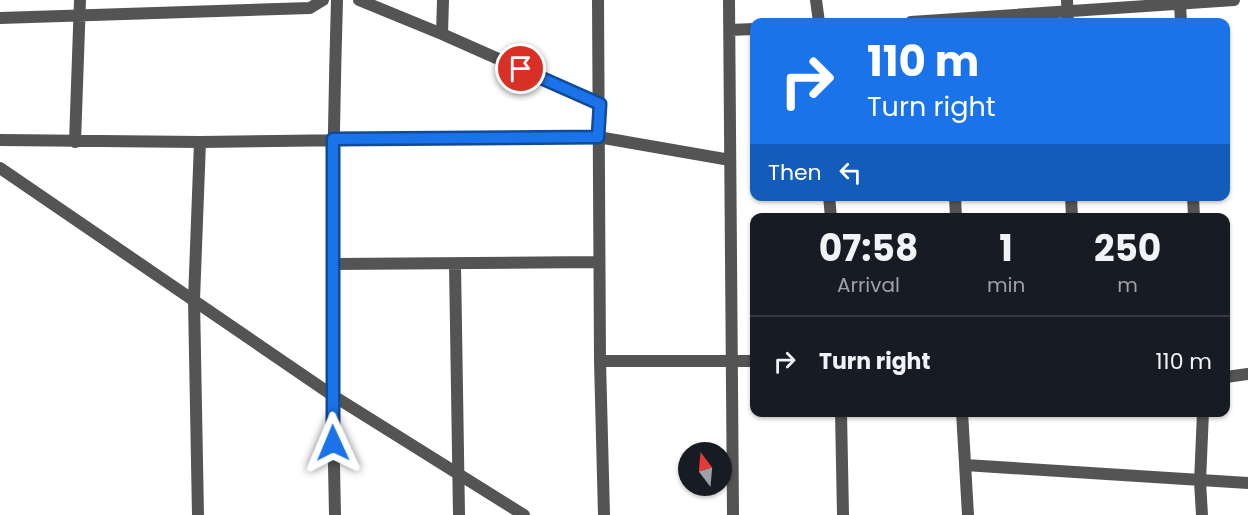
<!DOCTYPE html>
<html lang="en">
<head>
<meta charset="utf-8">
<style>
  body { margin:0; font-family:Poppins,sans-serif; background:#242831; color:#f1f3f6; height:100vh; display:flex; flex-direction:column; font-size:22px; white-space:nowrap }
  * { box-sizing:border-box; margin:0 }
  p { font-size:20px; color:#9ea1a6 }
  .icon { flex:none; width:33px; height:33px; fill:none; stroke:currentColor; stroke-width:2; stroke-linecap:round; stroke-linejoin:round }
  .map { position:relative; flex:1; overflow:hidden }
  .details { position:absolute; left:750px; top:213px; width:480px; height:204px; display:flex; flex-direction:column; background:#171b24; border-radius:12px; box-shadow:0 2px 4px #0004 }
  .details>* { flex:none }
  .banner { position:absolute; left:750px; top:18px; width:480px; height:183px; border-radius:12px; box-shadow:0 2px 4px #0004; background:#1a73e8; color:#fff; overflow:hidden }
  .needle { width:39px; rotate:344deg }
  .fabs { position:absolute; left:678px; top:442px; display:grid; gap:12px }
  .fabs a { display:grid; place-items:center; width:54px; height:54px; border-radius:50%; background:#171b24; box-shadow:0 2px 4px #0004; font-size:30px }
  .pin { position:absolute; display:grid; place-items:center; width:51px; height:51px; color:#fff; margin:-26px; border:3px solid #fff; border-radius:50%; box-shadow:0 2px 6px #0007 }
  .me { position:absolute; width:66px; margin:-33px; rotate:359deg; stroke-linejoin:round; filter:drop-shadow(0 0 4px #0008) }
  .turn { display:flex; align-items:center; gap:21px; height:126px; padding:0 18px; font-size:27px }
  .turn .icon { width:78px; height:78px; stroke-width:2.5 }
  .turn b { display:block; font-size:42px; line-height:51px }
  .then { display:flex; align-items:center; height:57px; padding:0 18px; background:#0003; gap:12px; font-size:22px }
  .eta { display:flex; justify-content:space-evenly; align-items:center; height:102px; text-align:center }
  .eta b { font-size:36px; font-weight:700; line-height:42px }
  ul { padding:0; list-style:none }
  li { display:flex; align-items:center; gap:18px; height:90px; padding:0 18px; border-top:2px solid #363941 }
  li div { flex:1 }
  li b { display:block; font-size:22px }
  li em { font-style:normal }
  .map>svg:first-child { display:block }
</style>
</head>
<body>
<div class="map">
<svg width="1248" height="515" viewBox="0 0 1248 515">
  <rect width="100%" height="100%" fill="#fff"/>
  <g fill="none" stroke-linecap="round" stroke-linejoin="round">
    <!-- street -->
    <path stroke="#545454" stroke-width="12" d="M359,0L442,34L600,104
      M598,0L600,361L604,515
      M729,0L733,515
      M816,0L819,22
      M1067,0L1068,22
      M1180,4L1181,22
      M0,18L310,8L323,0
      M911,22L1234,0
      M730,30L754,29
      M442,34L443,0
      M0,140L200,142L598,137L730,160
      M75,142L80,0
      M0,168L332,395L524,515
      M829,196L831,218
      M955,196L956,218
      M1071,196L1072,218
      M1193,196L1194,218
      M333,264L599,262
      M455,264L459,515
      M600,361H754
      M1226,377L1248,374
      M841,412L843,515
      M962,412L968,515
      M965,465L1248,483
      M198,515L194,300L200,142
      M335,515C331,343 332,172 337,0
      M1202,515L1200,482L1203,412"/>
  </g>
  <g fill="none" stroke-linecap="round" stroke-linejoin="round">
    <!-- route casing -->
    <g stroke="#114b97" stroke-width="15">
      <path id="route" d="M333,443V139L598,137L600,104L521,69"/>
    </g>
    <!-- route -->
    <use href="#route" stroke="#1a73e8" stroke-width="10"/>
  </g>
</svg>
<div class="fabs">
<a><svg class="needle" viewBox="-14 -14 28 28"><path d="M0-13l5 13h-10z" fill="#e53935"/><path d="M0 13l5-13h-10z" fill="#9ea1a6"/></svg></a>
</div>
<div class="pin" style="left:521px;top:69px;background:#d93025"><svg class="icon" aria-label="arrive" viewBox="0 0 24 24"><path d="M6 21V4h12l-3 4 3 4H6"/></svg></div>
<svg class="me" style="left:333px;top:443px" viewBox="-20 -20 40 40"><path d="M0-17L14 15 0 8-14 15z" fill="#1a73e8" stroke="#fff" stroke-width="4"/></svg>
<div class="banner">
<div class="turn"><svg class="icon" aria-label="right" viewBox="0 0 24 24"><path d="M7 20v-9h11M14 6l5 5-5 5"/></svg><div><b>110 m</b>Turn right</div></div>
<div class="then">Then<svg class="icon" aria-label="left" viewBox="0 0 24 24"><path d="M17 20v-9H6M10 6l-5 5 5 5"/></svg></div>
</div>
<section class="details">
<div class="eta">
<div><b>07:58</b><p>Arrival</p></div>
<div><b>1</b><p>min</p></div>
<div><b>250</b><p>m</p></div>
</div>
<ul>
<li><svg class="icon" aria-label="right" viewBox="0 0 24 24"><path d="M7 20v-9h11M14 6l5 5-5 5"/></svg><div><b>Turn right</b></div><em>110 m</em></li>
</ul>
</section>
</div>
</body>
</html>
